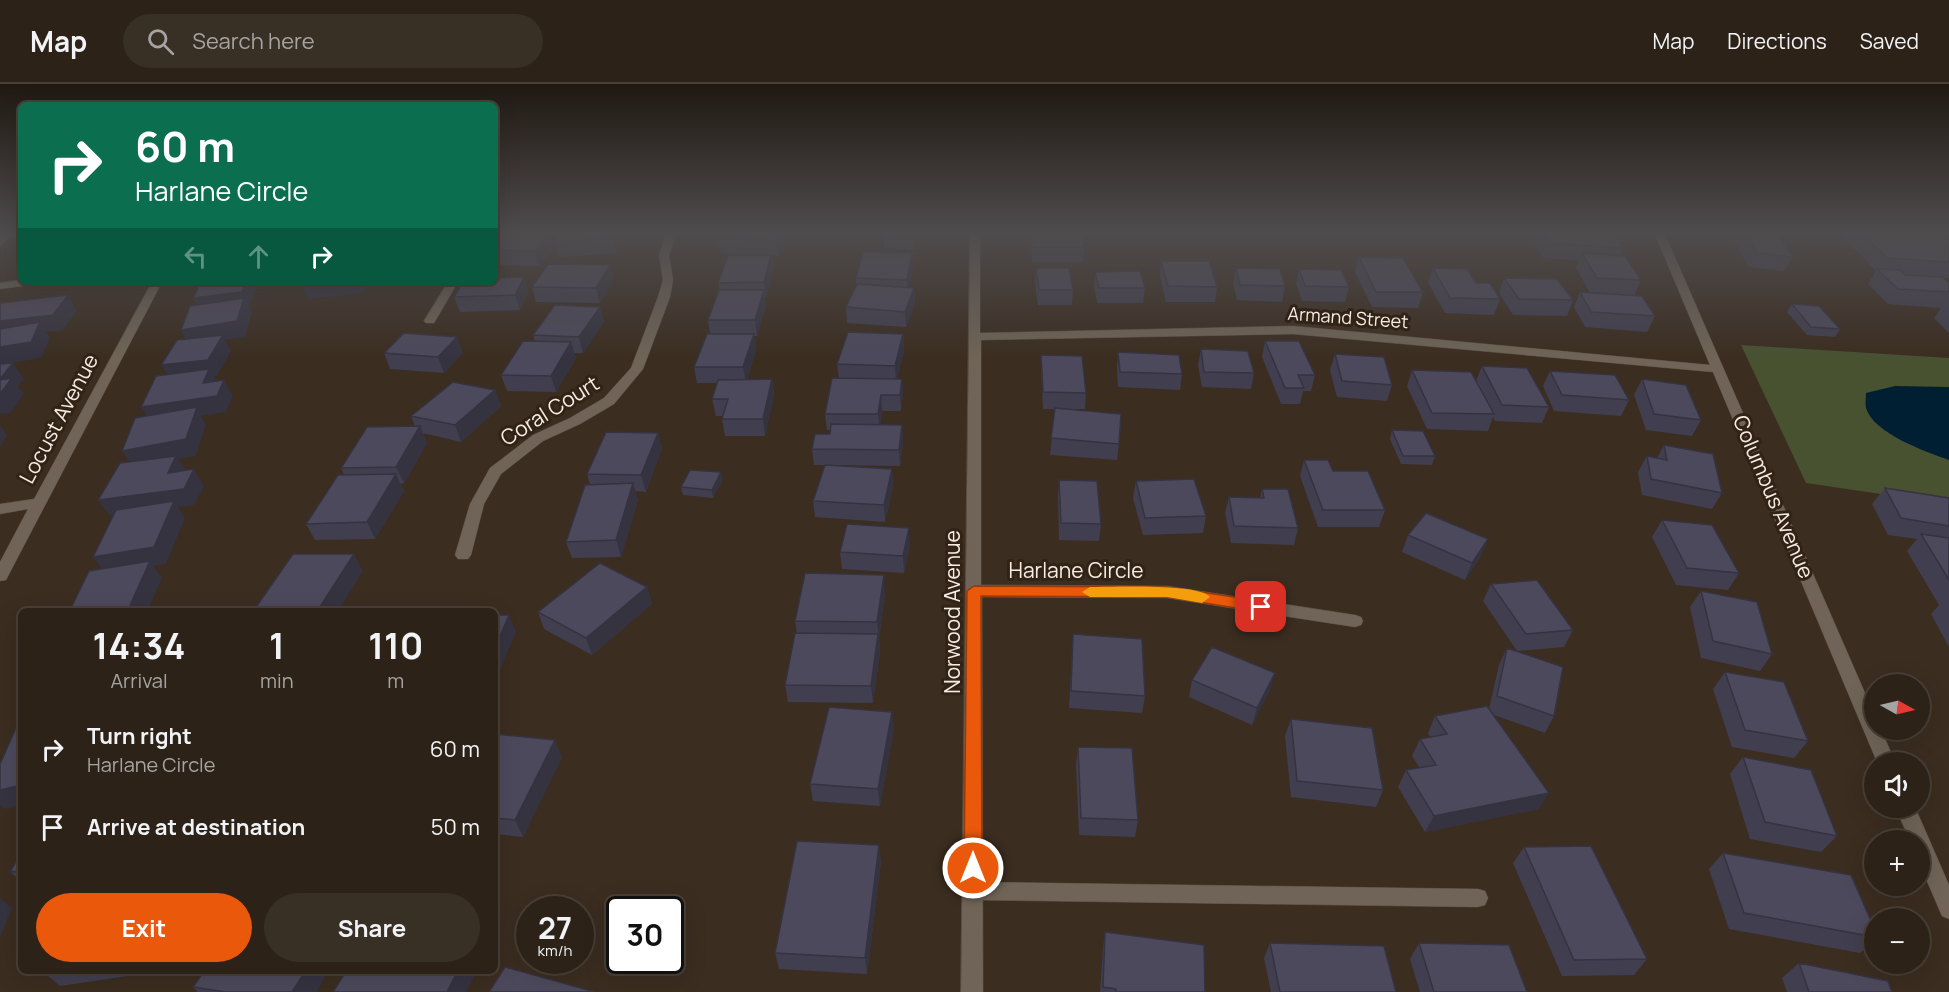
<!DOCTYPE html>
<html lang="en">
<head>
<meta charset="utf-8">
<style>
  body { margin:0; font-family:Manrope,sans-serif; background:#382f25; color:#f1f3f6; height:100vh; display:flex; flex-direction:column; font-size:22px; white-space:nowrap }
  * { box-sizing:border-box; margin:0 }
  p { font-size:20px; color:#a6a4a2 }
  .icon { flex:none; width:33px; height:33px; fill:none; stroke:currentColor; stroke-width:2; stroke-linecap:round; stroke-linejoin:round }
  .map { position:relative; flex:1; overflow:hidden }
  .sheet { position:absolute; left:18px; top:524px; width:480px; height:366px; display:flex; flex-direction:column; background:#2c2218; border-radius:9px; box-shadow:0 6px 24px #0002,0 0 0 2px #483f37 }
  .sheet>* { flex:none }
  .banner { position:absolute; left:18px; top:18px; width:480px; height:183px; border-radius:9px; box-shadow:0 6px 24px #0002,0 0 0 2px #483f37; background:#0b6e4f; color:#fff; overflow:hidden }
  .needle { width:39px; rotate:98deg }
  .controls { position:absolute; left:1864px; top:590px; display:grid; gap:12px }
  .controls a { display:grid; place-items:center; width:66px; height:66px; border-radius:50%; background:#2c2218; box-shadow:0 6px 24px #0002,0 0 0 2px #483f37; font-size:30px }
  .speed { position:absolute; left:516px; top:812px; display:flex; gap:12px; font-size:30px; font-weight:700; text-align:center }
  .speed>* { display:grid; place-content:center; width:78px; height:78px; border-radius:50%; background:#2c2218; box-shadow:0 6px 24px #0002,0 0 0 2px #483f37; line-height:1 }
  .speed small { font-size:15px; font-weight:400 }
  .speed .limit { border:3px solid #111; border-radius:9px; background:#fff; color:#111 }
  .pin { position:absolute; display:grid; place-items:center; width:51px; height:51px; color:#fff; margin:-26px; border-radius:12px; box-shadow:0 3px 9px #0006 }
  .me { position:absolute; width:66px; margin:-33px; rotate:0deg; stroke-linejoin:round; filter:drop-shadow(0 0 4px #0008) }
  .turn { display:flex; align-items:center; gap:21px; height:126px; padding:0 18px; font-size:27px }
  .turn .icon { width:78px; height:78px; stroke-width:2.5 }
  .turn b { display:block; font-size:42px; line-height:51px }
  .lanes { display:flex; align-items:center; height:57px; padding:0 18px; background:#0003; justify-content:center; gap:30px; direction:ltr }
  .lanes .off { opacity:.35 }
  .eta { display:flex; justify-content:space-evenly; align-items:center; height:102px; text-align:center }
  .eta b { font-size:36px; font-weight:700; line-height:42px }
  .action { display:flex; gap:12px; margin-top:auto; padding:12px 18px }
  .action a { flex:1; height:69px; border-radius:36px; background:#ea580c; color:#fff; font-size:24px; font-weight:700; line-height:69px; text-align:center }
  .action a+a { background:#382f25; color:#f1f3f6 }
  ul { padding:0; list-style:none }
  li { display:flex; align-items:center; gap:18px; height:78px; padding:0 18px }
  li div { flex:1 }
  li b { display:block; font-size:22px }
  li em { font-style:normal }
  header { display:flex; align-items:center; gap:36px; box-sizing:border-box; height:84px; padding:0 30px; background:#2c2218; border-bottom:2px solid #483f37 }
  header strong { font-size:28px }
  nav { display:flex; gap:33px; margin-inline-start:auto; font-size:21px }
  .search { width:420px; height:54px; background:#382f25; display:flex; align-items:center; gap:15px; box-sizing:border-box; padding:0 21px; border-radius:33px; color:#a6a4a2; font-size:22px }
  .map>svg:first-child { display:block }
</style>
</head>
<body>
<header>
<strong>Map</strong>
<div class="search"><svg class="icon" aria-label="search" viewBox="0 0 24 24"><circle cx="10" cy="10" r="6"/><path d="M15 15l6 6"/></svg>Search here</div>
<nav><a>Map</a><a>Directions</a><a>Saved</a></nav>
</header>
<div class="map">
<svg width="1949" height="908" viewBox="0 0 1949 908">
  <rect width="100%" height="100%" fill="#3b2d20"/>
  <!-- green -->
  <path fill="#485231" d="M1741,261L1949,274V420L1806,399Z"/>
  <!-- water -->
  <path fill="#001f32" d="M1895,302L1949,303V376C1926,368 1873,349 1866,324C1865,320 1866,314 1866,309Z"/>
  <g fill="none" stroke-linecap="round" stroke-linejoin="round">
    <!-- lane casing -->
    <g stroke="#594c3f" stroke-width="1">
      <path id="lane" d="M448,198H458L434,239H426L424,237Z
        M973,798L1478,805L1485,807L1488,814L1485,821L1478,823L973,816L966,814L963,807L966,800Z"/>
    </g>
    <!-- street casing -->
    <g stroke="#594c3f" stroke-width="1">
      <path id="street" d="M6,148H17L0,162V153Z
        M667,148H677L669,171L673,196L670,213L643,285L614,320L580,340L543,357L501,390L484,420L471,471L468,475H458L455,471L470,420L490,384L533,351L570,334L604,314L631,284L658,213L663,196L659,171Z
        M970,148H980V249L1293,242L1710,281L1654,148H1664L1875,632V645H1881L1895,678H1877L1713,288L1293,250L981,256V501L1167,502L1355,531L1361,533L1363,537L1361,541L1355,543L1167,514L982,513L983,908H961Z
        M21,196V198H35L30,201L0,205V199Z
        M152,198H162L8,492L6,496L0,497V478L28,425L0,430V420L34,415Z
        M1895,723H1915L1949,801V835L1942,832L1920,781V756H1910Z"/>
    </g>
    <!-- lane -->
    <use href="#lane" fill="#6f6457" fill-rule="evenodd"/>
    <!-- street -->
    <use href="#street" fill="#6f6457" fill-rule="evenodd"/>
  </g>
  <!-- wall -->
  <path fill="#413f4f" d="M722,148H784L785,157L778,172L772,171L774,186L766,213H765L766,221L757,252H754L756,266L747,296L772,295L774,311L765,352H725L722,335L723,332H716L712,315L717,299H697L694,283L710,250L708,236L720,206L718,199L764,171L721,169L718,154Z
    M884,148H921L914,166L884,164Z
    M1031,148H1067V151L1084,163L1083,178H1032Z
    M1540,148H1611L1610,149L1623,164L1620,172L1641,196L1634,212L1590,209L1576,184L1579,176L1543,174L1535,159Z
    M1740,148H1781L1780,149H1778L1793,173L1784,187L1749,183L1735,158Z
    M1846,148H1949V194H1944L1949,199V249L1934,234L1941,224L1888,220L1868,200L1876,187L1843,153Z
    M619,149L617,169L559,173L555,159Z
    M547,151L552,166L540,182L495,181V155Z
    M912,169L913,184L909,203L914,204L915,219L906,243L847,239L846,223L856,201V194Z
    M1359,173L1423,208L1418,224L1372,223L1355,188Z
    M1161,177L1217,203L1215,218H1166L1160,192Z
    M1036,184L1073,206L1072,221H1038L1035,199Z
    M1236,184L1285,202L1282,218L1237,216L1233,199Z
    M1433,184L1476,199L1500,215L1494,231L1445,229L1428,199Z
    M1299,185L1349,203L1345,218L1302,217L1296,200Z
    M1095,188L1145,204L1143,219H1097L1094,203Z
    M524,193L528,208L520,226L460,228L454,213Z
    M1504,194L1573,216L1567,232L1513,231L1499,209Z
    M614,195L600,219L536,218L532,203Z
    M1580,208L1655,232L1647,248L1585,243L1574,223Z
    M1792,220L1840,245L1835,253L1807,251L1787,228Z
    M600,223L604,238L583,269H574L576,274L556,308L507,307L501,291L535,257L533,251Z
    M903,250L904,266L897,295H902L903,310L901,327H882L880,341H902L903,357L900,382L826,381L892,385L893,402L885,438L815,433L813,417L825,381H814L812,365L830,350V346H827L825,330L839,294L837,280Z
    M1265,257L1315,291L1311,307H1303L1300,320H1281L1262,273Z
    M1201,265L1254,289L1251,305L1202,303L1198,281Z
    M1118,268L1182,290L1180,306L1118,303L1117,284Z
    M384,269H463L444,289L390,285Z
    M1335,270L1392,301L1387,317L1337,313L1330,286Z
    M1041,271L1086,309L1085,325H1061L1119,360L1117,376L1050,371L1055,325H1043L1041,287Z
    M1482,282L1549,323L1542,339L1495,337L1493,333L1488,347L1427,345L1407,302L1412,286L1476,297Z
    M1550,287L1629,316L1621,332L1554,327L1543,302Z
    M1642,295L1701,336L1692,352L1646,346L1634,311Z
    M495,306L501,322L461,358L423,349L427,359L404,399L400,400L404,407L375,455L315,456L306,440L344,391L341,384L415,342L411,332Z
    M1392,346L1435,372L1432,381L1401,380L1390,355Z
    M658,349L662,365L646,408L635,407L638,416L621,473L572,474L566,458L590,401L587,390Z
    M1664,361L1722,409L1712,425L1642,411L1638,388L1647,372L1657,374Z
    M1304,376L1333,387L1385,426L1379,443H1318L1300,392Z
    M721,388L722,397L713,414L683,411L681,403Z
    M1059,396L1101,440L1099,457L1059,456L1058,413Z
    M1136,397L1206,432L1203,449L1143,451L1133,414Z
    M1885,404L1949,414V563L1931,530L1939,521L1907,467L1917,455L1888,451L1872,420Z
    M1262,405L1298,444L1294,461L1231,459L1225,429L1229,413L1260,414Z
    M1662,436L1739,489L1728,506L1676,501L1652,453Z
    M1408,451L1488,455L1481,472L1465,496L1402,468Z
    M910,461L904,489L842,485L840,468Z
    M1491,500L1573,546L1564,563L1517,567L1483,517Z
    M647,503L652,520L592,571L544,545L538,528Z
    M1701,507L1772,570L1760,587L1701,574L1690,523Z
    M885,508L879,555L880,567L873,619L788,618L785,601L797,549L795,537Z
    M1073,550L1145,612L1142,629L1069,624Z
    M1507,564L1554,632L1545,649L1494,631L1539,725L1425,748L1398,703L1406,686L1420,684L1412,672L1420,655L1430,653L1428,649L1435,632L1489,625L1499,581Z
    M1725,588L1808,657L1794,674L1732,663L1713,605Z
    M1192,596L1270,606L1252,641L1189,613Z
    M1291,635L1383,706L1376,723L1291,713L1285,652Z
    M894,644L880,722L813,717L810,700Z
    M495,650L562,673L523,753L495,750Z
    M1078,663L1138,736L1135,753L1079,751L1076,680Z
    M1743,673L1837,752L1821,768L1750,755L1730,690Z
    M1524,763L1647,875L1634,891L1562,892L1513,779Z
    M21,769V797L10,788Z
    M1723,769L1875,846V856L1860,869L1729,845L1709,785Z
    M881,777L867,890L779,885L775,869Z
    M1105,848L1205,908H1100L1103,864Z
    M1270,859L1396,908H1271L1264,874Z
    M1419,859L1527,908H1420L1410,875Z
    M1799,879L1892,908H1787L1782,894Z
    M41,886H168L60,902Z
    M329,886L316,908H198L193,903Z"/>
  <!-- shaded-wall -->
  <path fill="#353340" d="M614,148H619V149L617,169L613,154Z
    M781,148H784L785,157L778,172L776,157Z
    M915,148H921L914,166L913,151Z
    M547,151L552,166L540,182L535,167Z
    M912,169L913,184L908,211L907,196Z
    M771,171L774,186L766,213L764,198Z
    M610,181L614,195L600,219L596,204Z
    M524,193L528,208L520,226L515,211Z
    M246,198H259V199L249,223L252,229L245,253L225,256L231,267L217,292H214L218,301L224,296L233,312L226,328L201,332L206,340L196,372L178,375L187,388L178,405L134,384L122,367L152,339L141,323L171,297L161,281L189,261L181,246L201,229L193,214Z
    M318,198H366L363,209L308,215L301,200Z
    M389,198H405L390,200Z
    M914,204L915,219L906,243L905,228Z
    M764,206L766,221L757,252L755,236Z
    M68,211L77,227L63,246L46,248L50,254L41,274L0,281V237Z
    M600,223L604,238L583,269L579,253Z
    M754,250L756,266L746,299L743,283Z
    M903,250L904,266L896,298L895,282Z
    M457,253L463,269L444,289L438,273Z
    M571,258L576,274L556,308L551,292Z
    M13,279L24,295L18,302L24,310L10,329L0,330V295Z
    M772,295L774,311L765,352L763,335Z
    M902,295L903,310L901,327L900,311Z
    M495,306L501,322L461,358L455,341Z
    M881,311L882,327L880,346L878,330Z
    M0,341L7,351L0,363Z
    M902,341L903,357L900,382L899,366Z
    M420,342L427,359L404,399L396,383Z
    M658,349L662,365L646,408L641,391Z
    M194,385L204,402L194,421L178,423L185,434L166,480L153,482L162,494L148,526H128L106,490L93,473L171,424L110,432L98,416Z
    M892,385L893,402L885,438L884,421Z
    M721,388L722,397L713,414L712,406Z
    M396,390L404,407L375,455L367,438Z
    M633,399L638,416L621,473L616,456Z
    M909,444L910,461L904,489L903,472Z
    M1488,455L1481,472L1465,496L1472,479Z
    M354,470L363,487L339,526H319Z
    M884,491L885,508L879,555L877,538Z
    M647,503L652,520L592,571L586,554Z
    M509,531L516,548L495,598V564Z
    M878,550L880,567L873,619L871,602Z
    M1275,589L1270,606L1252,641L1257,624Z
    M892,628L894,644L880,722L878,705Z
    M555,656L562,673L523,753L515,736Z
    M21,701V722L5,725L0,721V706Z
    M1549,709L1539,725L1425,748L1434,732Z
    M879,761L881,777L867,890L865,874Z
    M0,814L12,824L0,853Z
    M306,886H329L316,908H292Z
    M458,886H477L466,908H447Z"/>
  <!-- building -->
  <path fill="#4c495c" stroke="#353340" stroke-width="1.5" d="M558,148H614L613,154L555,159Z
    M722,148H781L776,157L718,154Z
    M884,148H915L913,151L884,149Z
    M1032,148H1067V151H1082L1084,163H1032Z
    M1543,148H1593L1614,149L1623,164L1549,159Z
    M1745,148H1777L1793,173L1757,169Z
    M1861,148H1949V178L1887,174Z
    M499,150L547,151L535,167L495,166V155Z
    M863,168L912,169L907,196L856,194Z
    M1582,169L1625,172L1641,196L1597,194Z
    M728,171H771L764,198L718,199Z
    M1359,173L1403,174L1423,208H1376Z
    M1161,177H1209L1217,203L1168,202Z
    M548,180L610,181L596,204L532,203Z
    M1036,184H1069L1073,206H1039Z
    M1236,184L1280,185L1285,202L1240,201Z
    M1433,184L1467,185L1476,199H1490L1500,215L1450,214Z
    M1299,185L1341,186L1349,203L1305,202Z
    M1877,185L1900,186L1905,191L1943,193L1949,199V208L1898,205Z
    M1140,187L1145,204H1099L1095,188Z
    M524,193L515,211L454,213L463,198H495V194Z
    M1504,194L1557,195L1573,216L1519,215Z
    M201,198H246L242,208L193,214Z
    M302,198H318L301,200Z
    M857,200L914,204L905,228L846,223Z
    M719,206H764L755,236H708Z
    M1580,208L1642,212L1655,232L1591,228Z
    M68,211L53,231L0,237V220L1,219Z
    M244,214L237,237L181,246L190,222Z
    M1792,220L1819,222L1840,245L1811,243Z
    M555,221L600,223L579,253L533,251Z
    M40,238L31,258L0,263V245Z
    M848,248L903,250L895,282L837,280Z
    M404,249L457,253L438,273L384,269Z
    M707,250H754L743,283H694Z
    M223,251L208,276L161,281L177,256Z
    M523,257L571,258L551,292L501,291Z
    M1265,257H1299L1315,291H1298L1304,304H1285Z
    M1201,265L1248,267L1254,289L1204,288Z
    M1118,268L1179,271L1182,290L1120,288Z
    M1335,270L1384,273L1392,301L1342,297Z
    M1041,271L1082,272L1086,309L1043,308Z
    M13,279L0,295V280Z
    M1482,282L1527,284L1549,323L1502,321Z
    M209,285L203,299L224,296L217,312L141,323L156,292Z
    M1412,286L1471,288L1494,330L1432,329Z
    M1550,287L1615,291L1629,316L1562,311Z
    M12,294L0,310V296Z
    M832,294L902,295L900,311H881L878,330H825Z
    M772,295L763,335H722L728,315H712L718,296Z
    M1642,295L1686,301L1701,336L1654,330Z
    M453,298L495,306L455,341L411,332Z
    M197,323L186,355L122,367L135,334Z
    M1055,324L1121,330L1119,360L1051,354Z
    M831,340L902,341L899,366L812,365L815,350H830Z
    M420,342L396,383L341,384L367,343Z
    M1392,346L1423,347L1435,372H1403Z
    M606,348L658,349L641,391L587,390Z
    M1664,361L1713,370L1722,409L1651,395L1647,372L1667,376Z
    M176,372L168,389L194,385L184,405L98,416L120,379Z
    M1304,376H1328L1333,387H1368L1385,426H1323Z
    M825,381L892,385L884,421L813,417Z
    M690,386L721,388L712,406L681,403Z
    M396,390L367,438L306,440L338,391Z
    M1194,395L1206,432L1145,434L1136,397Z
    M1059,396L1097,397L1101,440L1061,439Z
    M633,399L616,456L566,458L585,401Z
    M1885,404L1949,414V442L1901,434Z
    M1262,405H1288L1298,444L1234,442L1229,413L1264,414Z
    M174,417L154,463L93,473L116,426Z
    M1426,429L1488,455L1472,479L1408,451Z
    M1662,436L1712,441L1739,489L1687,484Z
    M847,440L909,444L903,472L840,468Z
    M1921,450L1949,454V496Z
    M293,470H354L318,526H254Z
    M150,477L128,526H70L89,487Z
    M600,479L647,503L586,554L538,528Z
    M805,489L884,491L877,538L795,537Z
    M1537,496L1573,546L1526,550L1491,500Z
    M1701,507L1757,518L1772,570L1713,557Z
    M495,531H509L495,564Z
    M795,549L878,550L871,602L785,601Z
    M1073,550L1142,555L1145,612L1071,607Z
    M1212,563L1275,589L1257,624L1192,596Z
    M1507,564L1563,583L1554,632L1497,612Z
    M1725,588L1784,598L1808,657L1745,646Z
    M1487,622L1549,709L1434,732L1406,686L1436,681L1420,655L1447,650L1435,632Z
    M829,623L892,628L878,705L810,700Z
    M1291,635L1372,644L1383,706L1297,697Z
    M21,643V701L0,706V680L16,644Z
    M495,650L555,656L515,736L495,734Z
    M1078,663L1132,664L1138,736L1081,734Z
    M1743,673L1811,686L1837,752L1765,738Z
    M797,757L879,761L865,874L775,869Z
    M1591,762L1647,875L1574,876L1524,763Z
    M21,769V787L10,788Z
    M1723,769L1851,791L1875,846V853L1744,829Z
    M1105,848L1204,861L1205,908H1116V905L1103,903Z
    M1270,859L1384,862L1396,908H1280Z
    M1419,859L1509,861L1527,908H1434Z
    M1799,879L1888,897L1892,908H1809Z
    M505,883L595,908H489Z
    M205,886H306L292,908H226L193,903Z
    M347,886H458L447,908H333Z"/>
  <!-- sky -->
  <linearGradient id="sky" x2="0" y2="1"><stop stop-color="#201912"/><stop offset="0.54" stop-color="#4f4c4e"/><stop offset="1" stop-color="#4f4c4e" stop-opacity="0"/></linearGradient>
  <rect width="1949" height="275" fill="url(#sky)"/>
  <!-- route -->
  <path fill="#ea580c" stroke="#983908" stroke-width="1.5" d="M974,502L1167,503L1261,517L1268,523L1261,528L1167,513L981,512L982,784L979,790L973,792L966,790L964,784L967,507Z"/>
  <!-- slow -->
  <path fill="#f59e0b" d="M1090,503C1110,503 1200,499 1210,513L1202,519L1167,513H1090L1082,508Z"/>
  <g text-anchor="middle" stroke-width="6" stroke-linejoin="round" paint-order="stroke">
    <!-- far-street labels -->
    <g font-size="18" fill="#f5ece4" stroke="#312316">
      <text transform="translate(1348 234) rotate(4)" y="6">Armand Street</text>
    </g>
    <!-- street labels -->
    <g font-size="21" fill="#f5ece4" stroke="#312316">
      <text transform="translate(550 327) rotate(-32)" y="7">Coral Court</text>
      <text transform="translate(59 335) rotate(-62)" y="7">Locust Avenue</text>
      <text transform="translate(1773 413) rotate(67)" y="7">Columbus Avenue</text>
      <text x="1076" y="494">Harlane Circle</text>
      <text transform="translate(953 528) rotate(-90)" y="7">Norwood Avenue</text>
    </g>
  </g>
</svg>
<div class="controls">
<a><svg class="needle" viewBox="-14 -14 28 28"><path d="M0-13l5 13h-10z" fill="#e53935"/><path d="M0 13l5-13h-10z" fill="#a6a4a2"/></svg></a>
<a><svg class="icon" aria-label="sound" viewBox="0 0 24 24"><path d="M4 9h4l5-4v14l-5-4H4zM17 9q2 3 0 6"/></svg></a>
<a>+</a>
<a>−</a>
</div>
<div class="speed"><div>27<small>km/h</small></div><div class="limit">30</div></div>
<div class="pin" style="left:1261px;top:523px;background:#d93025"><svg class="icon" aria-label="arrive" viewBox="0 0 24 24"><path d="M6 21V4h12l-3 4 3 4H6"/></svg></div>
<svg class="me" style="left:973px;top:784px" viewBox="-20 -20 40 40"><circle r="17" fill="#ea580c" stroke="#fff" stroke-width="3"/><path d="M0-11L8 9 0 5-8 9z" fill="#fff"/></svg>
<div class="banner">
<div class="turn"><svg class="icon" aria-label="right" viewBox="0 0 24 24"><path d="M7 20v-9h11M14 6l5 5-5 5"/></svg><div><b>60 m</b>Harlane Circle</div></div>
<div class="lanes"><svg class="icon off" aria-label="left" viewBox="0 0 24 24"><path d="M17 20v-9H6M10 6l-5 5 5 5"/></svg><svg class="icon off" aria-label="ahead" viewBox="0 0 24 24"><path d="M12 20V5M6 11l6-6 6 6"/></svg><svg class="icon" aria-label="right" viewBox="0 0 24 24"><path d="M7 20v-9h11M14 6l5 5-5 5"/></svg></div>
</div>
<section class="sheet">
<div class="eta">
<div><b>14:34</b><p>Arrival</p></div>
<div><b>1</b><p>min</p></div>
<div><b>110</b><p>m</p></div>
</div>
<ul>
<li><svg class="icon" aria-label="right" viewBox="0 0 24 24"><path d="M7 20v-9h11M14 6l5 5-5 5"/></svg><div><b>Turn right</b><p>Harlane Circle</p></div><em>60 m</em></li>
<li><svg class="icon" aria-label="arrive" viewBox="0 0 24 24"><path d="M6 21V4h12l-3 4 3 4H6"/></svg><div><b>Arrive at destination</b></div><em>50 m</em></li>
</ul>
<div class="action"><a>Exit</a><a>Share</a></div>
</section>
</div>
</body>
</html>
